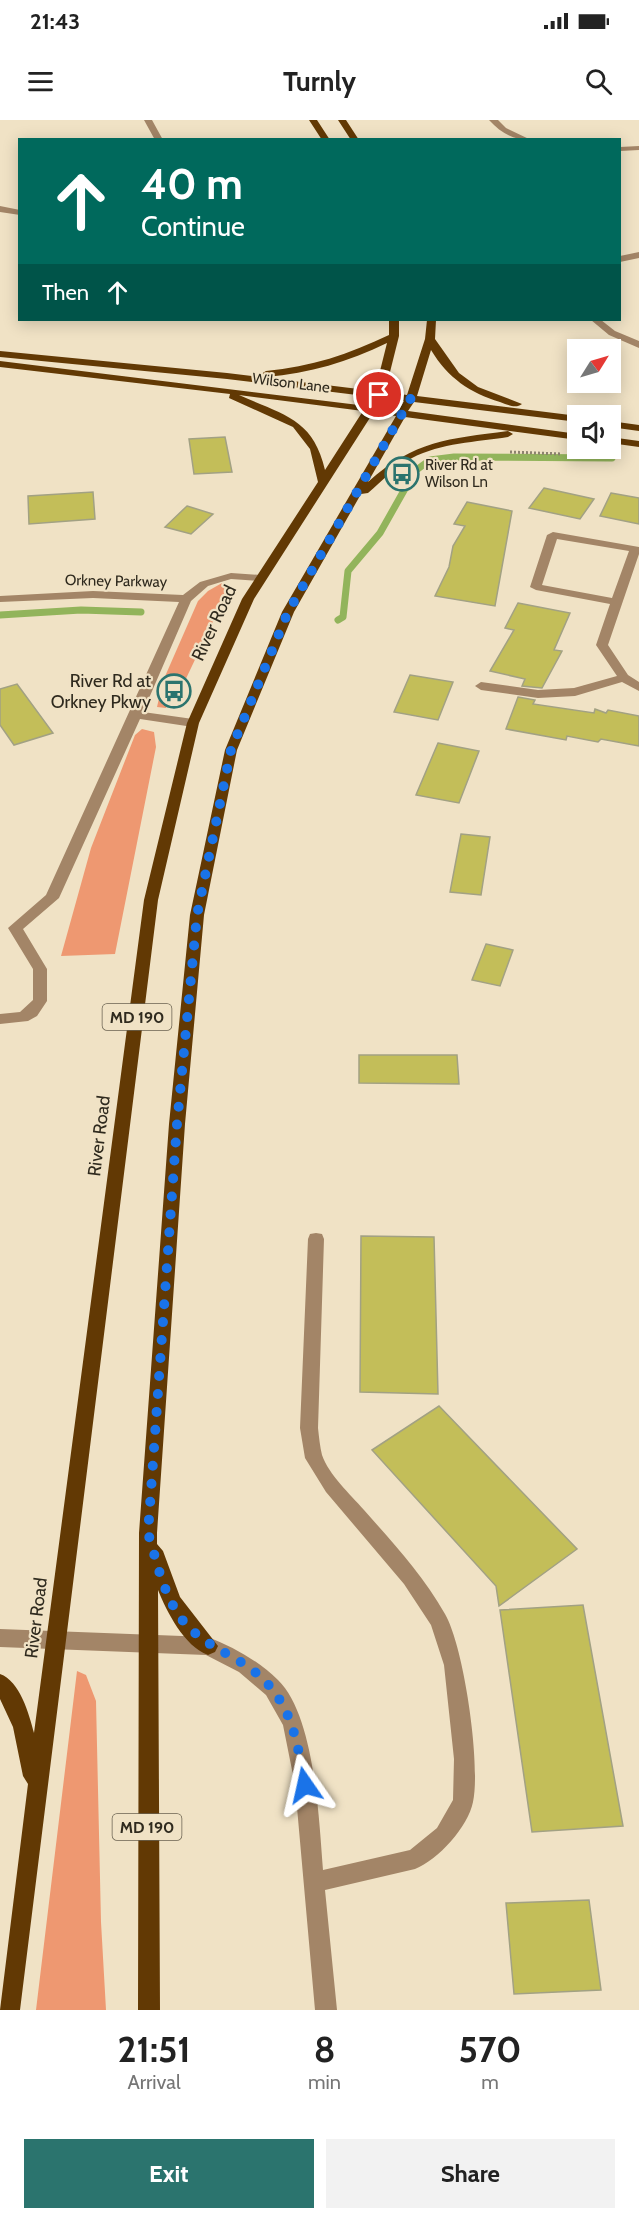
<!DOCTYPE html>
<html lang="en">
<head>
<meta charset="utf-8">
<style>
  body { margin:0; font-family:Cabin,sans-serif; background:#f2f2f2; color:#222; height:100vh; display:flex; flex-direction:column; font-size:22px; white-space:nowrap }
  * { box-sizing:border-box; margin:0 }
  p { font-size:20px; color:#767676 }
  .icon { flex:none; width:33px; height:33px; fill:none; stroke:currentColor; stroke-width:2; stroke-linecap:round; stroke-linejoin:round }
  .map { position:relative; height:1890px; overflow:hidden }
  .drawer { display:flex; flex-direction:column; background:#fff; flex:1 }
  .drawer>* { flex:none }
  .guide { position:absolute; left:18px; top:18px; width:603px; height:183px; border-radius:0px; box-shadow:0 3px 15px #0003; background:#00695c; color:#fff; overflow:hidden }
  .needle { width:39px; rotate:53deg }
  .tools { position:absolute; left:567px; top:219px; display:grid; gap:12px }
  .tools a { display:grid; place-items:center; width:54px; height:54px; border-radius:0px; background:#fff; box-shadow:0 3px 15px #0003; font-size:30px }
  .pin { position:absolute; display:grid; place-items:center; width:51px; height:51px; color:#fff; margin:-26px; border:3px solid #fff; border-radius:50%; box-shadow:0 2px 6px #0007 }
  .me { position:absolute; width:66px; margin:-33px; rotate:349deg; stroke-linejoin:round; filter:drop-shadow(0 0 4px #0008) }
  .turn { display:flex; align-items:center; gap:21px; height:126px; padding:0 24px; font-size:27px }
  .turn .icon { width:78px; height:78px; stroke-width:2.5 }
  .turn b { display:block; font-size:42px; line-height:51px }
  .then { display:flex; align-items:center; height:57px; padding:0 24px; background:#0003; gap:12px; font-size:22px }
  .eta { display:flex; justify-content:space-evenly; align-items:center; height:102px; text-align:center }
  .eta b { font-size:36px; font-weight:700; line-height:42px }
  .primary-button { display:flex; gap:12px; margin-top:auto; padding:12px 24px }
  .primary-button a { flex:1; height:69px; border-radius:0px; background:#2b746e; color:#fff; font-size:24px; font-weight:700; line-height:69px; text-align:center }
  .primary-button a+a { background:#f2f2f2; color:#222 }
  .status { display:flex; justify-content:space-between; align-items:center; height:42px; padding:0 30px; background:#fff; direction:ltr }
  .status svg { height:16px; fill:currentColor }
  header { display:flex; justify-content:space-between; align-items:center; height:78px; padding:0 24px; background:#fff; font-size:27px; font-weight:700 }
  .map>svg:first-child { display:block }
</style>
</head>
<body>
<div class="status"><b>21:43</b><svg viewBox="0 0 49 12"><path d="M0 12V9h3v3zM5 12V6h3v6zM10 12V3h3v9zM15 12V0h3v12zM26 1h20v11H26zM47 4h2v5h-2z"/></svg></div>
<header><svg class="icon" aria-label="menu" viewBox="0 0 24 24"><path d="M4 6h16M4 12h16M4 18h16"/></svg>Turnly<svg class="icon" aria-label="search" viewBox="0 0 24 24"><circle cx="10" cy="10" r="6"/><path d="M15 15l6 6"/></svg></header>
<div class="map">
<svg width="639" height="1890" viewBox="0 0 639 1890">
  <rect width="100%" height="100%" fill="#f0e2c5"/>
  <!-- green -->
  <path fill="#ee9871" d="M222,463L230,466L182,567L174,566L166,588L157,587L163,561L198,481L208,471Z
    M142,609L154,612L156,627L115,834L61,836L91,728L135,615Z
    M77,1551L86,1555L96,1581L101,1802L106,1890H36Z"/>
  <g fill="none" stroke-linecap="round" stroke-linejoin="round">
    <!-- stream -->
    <path stroke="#92b45b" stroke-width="7" d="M0,495L81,490L141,492
      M338,500L343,497L348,451L380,413L415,351L430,340L454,337L612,338"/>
  </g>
  <!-- building -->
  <path fill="#c3be59" stroke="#a2a183" stroke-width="1.5" d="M225,317L232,352L194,354L189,319Z
    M544,368L594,379L580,399L529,388Z
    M93,372L95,399L29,404L28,376Z
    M611,373L639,378V404L600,396Z
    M467,382L512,391L495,486L435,476L449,447L453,426L465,406L454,404Z
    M187,386L213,394L191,414L165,407Z
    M518,483L570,493L554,530L562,531L542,568L522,566L525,559L490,551L514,510L505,508Z
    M410,555L453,562L438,600L394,592Z
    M17,564L53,613L14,625L0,605V569Z
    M518,577L535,580L533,584L594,593L595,589L606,593L608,590L639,596V626L601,619L598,622L567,616L566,620L506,609Z
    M438,623L479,631L459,683L416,675Z
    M461,714L490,717L481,775L450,772Z
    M486,824L513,830L500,866L472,860Z
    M359,935H457L459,964L359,963Z
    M361,1116L434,1117L438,1274L360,1272Z
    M439,1286L577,1429L499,1486L496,1466L372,1330Z
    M583,1485L623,1706L532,1712L500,1490Z
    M589,1780L601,1870L514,1874L506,1783Z"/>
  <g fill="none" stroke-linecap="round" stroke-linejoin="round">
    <!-- path -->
    <path stroke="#8c826e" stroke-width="3" stroke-dasharray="2 2" stroke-linecap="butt" d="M510,332L562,334
      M579,334L604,335"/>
    <!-- minor -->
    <path fill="#a38567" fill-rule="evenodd" d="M144,0H152L163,20H155Z
      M489,0H498L506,8L531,20C513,20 501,13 489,0Z
      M639,26V30L620,31V27Z
      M0,86L20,90V95L0,92Z
      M639,132V138L620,142V136Z
      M591,200H601L615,211L639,221V228L609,215Z
      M553,412L639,427V434L608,525L628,555L639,562V571L622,562L575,576L538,578L481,570L475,566L481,562L538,570L574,568L617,556L596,525L610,484L536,470L530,467L547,415ZM557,419L629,431L612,478L542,465Z
      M231,453L261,455L267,458L261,461L231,459L221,462L208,466L191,481L143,592L193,599L199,603L193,607L140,599L59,778L23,809L47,849V881L37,896L28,901L0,904V894L20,892L33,880V849L8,808L46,775L179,482L93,478L0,482V476L93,471L183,475L200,462Z
      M316,1113L322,1114L324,1119L318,1308C319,1317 320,1327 322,1335C329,1355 350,1374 364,1390C393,1423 423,1455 445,1494C464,1527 481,1644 473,1682C468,1707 438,1740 415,1749L325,1770L337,1890H315L295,1665L283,1605L266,1575L239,1552L206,1535L0,1527V1509L208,1517C233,1527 259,1541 278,1560C315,1596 319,1700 323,1750L410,1730L437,1708L453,1680L454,1639L444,1545L431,1505L404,1464L326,1372L305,1338L300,1308L308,1119L310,1114Z"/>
    <!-- major -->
    <path fill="#623904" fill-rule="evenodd" d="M309,0H317L330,20H322Z
      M338,0H346L359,20H351Z
      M389,200H399V216L385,272L407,275L425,219L427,200H436L435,219L459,253L478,267L522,284C516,289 508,285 500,282C470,273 448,258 431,230L417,276L578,296V302L414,282L408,291L578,314V320L405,297L368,362C415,320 448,319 508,311L513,314L508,317C476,322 441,323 412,338C395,347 382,361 368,373L361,374L294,492L237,630L204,795L185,1004L157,1413V1424L163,1431L180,1477L218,1526L215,1532L208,1535C184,1526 167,1492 158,1470L160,1890H138L139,1413L169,1004L190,795L225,630L282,492L396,296L373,293L254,479L199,603L158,780L20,1890H0L28,1664L23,1656L13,1607L0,1579V1554C20,1561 29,1594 34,1613L144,780L187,603L242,479L318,362L310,329L293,307L229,278L230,274L0,247V241L367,286L373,277L227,259L0,237V231L227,253L375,271L387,223C348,242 310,253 266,257L261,254L266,251C311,247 349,234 389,215ZM239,275L363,291L325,350C313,298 283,295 239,275ZM382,278L404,281L399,290L376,287Z
      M610,301L639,305V311L610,307Z
      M610,317L639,321V327L610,323Z"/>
  </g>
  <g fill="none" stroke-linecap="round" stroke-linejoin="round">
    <!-- route -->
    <path stroke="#1a73e8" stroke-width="10" stroke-dasharray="0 18" d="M305,1665C296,1616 291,1577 247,1546C224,1531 202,1523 184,1502C164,1478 157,1442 148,1413L177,1004L197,795L231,630L288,492L411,278L379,275"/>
  </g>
  <!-- icons -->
  <defs>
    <g id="bus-ring" transform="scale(1.725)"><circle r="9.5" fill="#f0e2c5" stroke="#2b746e" stroke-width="1.5"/><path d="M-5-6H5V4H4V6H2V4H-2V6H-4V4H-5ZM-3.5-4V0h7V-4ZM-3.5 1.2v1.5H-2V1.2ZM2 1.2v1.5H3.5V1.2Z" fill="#2b746e"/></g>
  </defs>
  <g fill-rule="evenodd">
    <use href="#bus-ring" x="402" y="354"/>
    <use href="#bus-ring" x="174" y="571"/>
  </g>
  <g text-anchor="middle" stroke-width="4.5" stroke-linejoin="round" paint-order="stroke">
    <!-- far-street labels -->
    <g font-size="15" fill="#2f2a1e" stroke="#f0e2c5">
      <text transform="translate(291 263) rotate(7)" y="5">Wilson Lane</text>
      <text transform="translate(116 461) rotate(1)" y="5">Orkney Parkway</text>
    </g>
    <!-- far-poi labels -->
    <g font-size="15" fill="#2f2a1e" stroke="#f0e2c5" text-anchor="start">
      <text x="425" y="350">River Rd at<tspan x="425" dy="17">Wilson Ln</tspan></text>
    </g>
    <!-- shield labels -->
    <g fill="#f0e2c5" stroke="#696150" stroke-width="1.5">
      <rect x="102.5" y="884" width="69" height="26" rx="4.5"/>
      <rect x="112.5" y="1694" width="69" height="26" rx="4.5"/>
    </g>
    <g font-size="16" font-weight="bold" fill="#2f2a1e">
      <text x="137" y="903">MD 190</text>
      <text x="147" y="1713">MD 190</text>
    </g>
    <!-- street labels -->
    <g font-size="18" fill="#2f2a1e" stroke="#f0e2c5">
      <text transform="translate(214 503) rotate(-65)" y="6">River Road</text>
      <text transform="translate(99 1016) rotate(-83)" y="6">River Road</text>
      <text transform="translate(36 1498) rotate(-83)" y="6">River Road</text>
    </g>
    <!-- poi labels -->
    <g font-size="18" fill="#2f2a1e" stroke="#f0e2c5" text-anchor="end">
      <text x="151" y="567">River Rd at<tspan x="151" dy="21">Orkney Pkwy</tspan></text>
    </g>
  </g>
</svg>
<div class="tools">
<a><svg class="needle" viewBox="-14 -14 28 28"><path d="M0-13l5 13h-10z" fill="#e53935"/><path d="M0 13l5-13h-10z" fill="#767676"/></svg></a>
<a><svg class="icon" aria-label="sound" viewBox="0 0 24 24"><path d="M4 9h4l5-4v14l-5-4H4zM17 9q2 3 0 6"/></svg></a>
</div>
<div class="pin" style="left:379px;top:275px;background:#d93025"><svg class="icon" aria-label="arrive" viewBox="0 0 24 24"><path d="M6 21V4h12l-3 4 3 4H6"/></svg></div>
<svg class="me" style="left:305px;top:1665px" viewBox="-20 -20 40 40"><path d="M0-17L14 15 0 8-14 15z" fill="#1a73e8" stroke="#fff" stroke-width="4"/></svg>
<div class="guide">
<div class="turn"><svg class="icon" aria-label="ahead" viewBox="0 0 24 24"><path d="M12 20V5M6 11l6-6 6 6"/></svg><div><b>40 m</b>Continue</div></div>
<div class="then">Then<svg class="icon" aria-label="ahead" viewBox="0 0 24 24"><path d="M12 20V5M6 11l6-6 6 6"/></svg></div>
</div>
</div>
<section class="drawer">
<div class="eta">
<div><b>21:51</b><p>Arrival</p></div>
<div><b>8</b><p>min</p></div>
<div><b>570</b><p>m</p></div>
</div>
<div class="primary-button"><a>Exit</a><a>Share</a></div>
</section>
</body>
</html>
